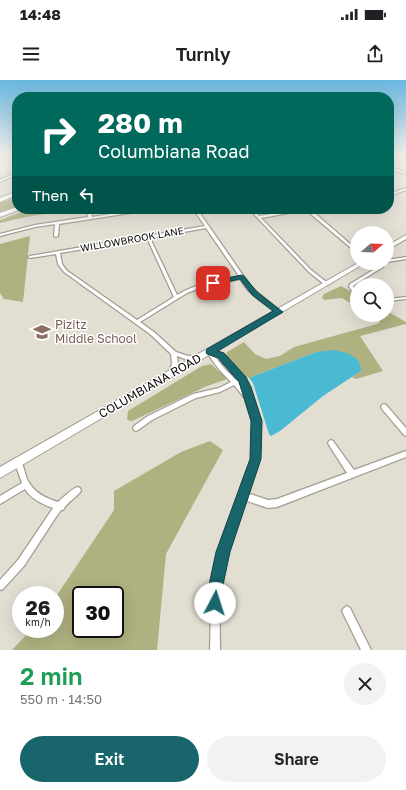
<!DOCTYPE html>
<html lang="en">
<head>
<meta charset="utf-8">
<style>
  body { margin:0; font-family:"Golos Text",sans-serif; background:#f2f2f2; color:#202124; height:100vh; display:flex; flex-direction:column; font-size:15px; white-space:nowrap }
  * { box-sizing:border-box; margin:0 }
  p { font-size:13px; color:#757577 }
  .icon { flex:none; width:22px; height:22px; fill:none; stroke:currentColor; stroke-width:2; stroke-linecap:round; stroke-linejoin:round }
  .map { position:relative; height:570px; overflow:hidden }
  .panel { display:flex; flex-direction:column; background:#fff; flex:1 }
  .panel>* { flex:none }
  .top-card { position:absolute; left:12px; top:12px; width:382px; height:122px; border-radius:16px; box-shadow:0 4px 16px #0002; background:#00695c; color:#fff; overflow:hidden }
  .needle { width:26px; rotate:71deg }
  .controls { position:absolute; left:350px; top:146px; display:grid; gap:8px }
  .controls a { display:grid; place-items:center; width:44px; height:44px; border-radius:50%; background:#fff; box-shadow:0 4px 16px #0002; font-size:20px }
  .speed { position:absolute; left:12px; top:506px; display:flex; gap:8px; font-size:20px; font-weight:700; text-align:center }
  .speed>* { display:grid; place-content:center; width:52px; height:52px; border-radius:50%; background:#fff; box-shadow:0 4px 16px #0002; line-height:1 }
  .speed small { font-size:10px; font-weight:400 }
  .speed .limit { border:2px solid #111; border-radius:6px; background:#fff; color:#111 }
  .pin { position:absolute; display:grid; place-items:center; width:34px; height:34px; color:#fff; margin:-17px; border-radius:8px; box-shadow:0 2px 6px #0006 }
  .me { position:absolute; width:44px; margin:-22px; rotate:5deg; stroke-linejoin:round; filter:drop-shadow(0 0 3px #0008) }
  .turn { display:flex; align-items:center; gap:14px; height:84px; padding:0 20px; font-size:18px }
  .turn .icon { width:52px; height:52px; stroke-width:2.5 }
  .turn b { display:block; font-size:28px; line-height:34px }
  .then { display:flex; align-items:center; height:38px; padding:0 20px; background:#0003; gap:8px; font-size:15px }
  .round { display:grid; place-items:center; flex:none; width:42px; height:42px; border-radius:21px; background:#f2f2f2 }
  .overview { display:flex; align-items:center; justify-content:space-between; height:68px; padding:0 20px }
  h1 { font-size:24px; font-weight:600; line-height:30px; color:#1e9e55 }
  .button { display:flex; gap:8px; margin-top:auto; padding:8px 20px }
  .button a { flex:1; height:46px; border-radius:24px; background:#18666b; color:#fff; font-size:16px; font-weight:600; line-height:46px; text-align:center }
  .button a+a { background:#f2f2f2; color:#202124 }
  .status { display:flex; justify-content:space-between; align-items:center; height:28px; padding:0 20px; background:#fff; direction:ltr }
  .status svg { height:11px; fill:currentColor }
  header { display:flex; justify-content:space-between; align-items:center; height:52px; padding:0 20px; background:#fff; font-size:18px; font-weight:600 }
  .map>svg:first-child { display:block }
</style>
</head>
<body>
<div class="status"><b>14:48</b><svg viewBox="0 0 49 12"><path d="M0 12V9h3v3zM5 12V6h3v6zM10 12V3h3v9zM15 12V0h3v12zM26 1h20v11H26zM47 4h2v5h-2z"/></svg></div>
<header><svg class="icon" aria-label="menu" viewBox="0 0 24 24"><path d="M4 6h16M4 12h16M4 18h16"/></svg>Turnly<svg class="icon" aria-label="share" viewBox="0 0 24 24"><path d="M12 15V3M7 8l5-5 5 5M5 13v7h14v-7"/></svg></header>
<div class="map">
<svg width="406" height="570" viewBox="0 0 406 570">
  <rect width="100%" height="100%" fill="#e3ded2"/>
  <!-- green -->
  <path fill="#afb181" fill-rule="evenodd" d="M17,117V126L0,132V123Z
    M29,129H53V133L26,137L0,143V140Z
    M30,156L23,222L4,219L0,213V164Z
    M341,206L357,215V227L342,218L324,220L322,217L324,214Z
    M387,231L406,242V244L360,256L383,291L356,299L352,297L361,291L316,272L249,298L245,296L226,276L227,272L244,262L255,274L266,279L280,276L294,267L377,244L380,242L379,239L372,235H387Z
    M211,284L227,299L207,306L132,341L127,340L128,331L202,286Z
    M210,361L223,370L166,474L157,570H12L32,549H55V518L114,430V411L181,372ZM81,515H115V549H81Z"/>
  <!-- water -->
  <path fill="#4abad3" d="M333,270C345,272 361,275 361,291L323,316L280,351L271,356L269,354L253,303L249,298L316,272Z"/>
  <g fill="none" stroke-linecap="round" stroke-linejoin="round">
    <!-- minor casing -->
    <g stroke="#a29d91" stroke-width="2.5">
      <path id="minor" d="M389,75H393L406,80V82Z
        M389,87L406,92V94L389,89Z
        M17,92V94L0,102V100Z
        M406,108V110L389,116V114Z
        M87,129H91L92,137L142,129H151L149,130L59,144L58,156L56,157L54,156L55,144L35,147L0,156V154L35,145L88,137Z
        M193,129H197L251,207L281,232V233H277L257,218L247,209L240,199L205,206L187,213L140,242L154,252L176,272L188,276H201L202,277L201,278L188,280L177,276L178,284L173,296H169L168,294L172,284L171,274L150,254L64,192L58,184L56,174L30,178L28,177L30,176L205,146ZM206,148L239,196C218,201 196,203 177,215L150,158ZM147,158L174,217L137,240L66,190L62,184L60,173Z
        M249,129H253L259,136L302,129H310L357,170V173L306,130L261,138L311,190L329,204L327,205H325L309,192Z
        M406,177V179L387,182V180Z
        M375,183H379L383,187L354,205L353,207L357,210V214H355L349,207L350,204L378,187Z
        M406,217V219L387,221V219Z
        M210,270L219,274L226,278L232,284L242,296L250,312L260,341L258,379L247,413L268,420L277,419L347,393L329,365L328,363L329,361L331,360L333,361L354,390L406,371V377L277,427L268,428L244,420C237,442 227,464 223,487C218,514 220,542 220,570H210L211,523L215,487L223,458L252,379L254,341L247,321L234,305L220,312L196,318L152,340L138,350L136,351L134,350L133,348L134,346L148,336L193,314L219,308L231,302C222,293 214,284 207,272ZM215,277L228,287L238,299L236,300L225,289Z
        M384,324L386,325L406,348V356L404,355L382,329L381,327L382,325Z
        M18,380L20,381L22,383C24,388 25,394 27,399C33,412 45,418 58,422C64,417 69,411 77,407L80,408L81,411C76,418 67,422 63,430H61L56,437L24,486L3,509L0,510V500L18,480L53,428C42,424 31,419 25,409L0,424V416L22,403L15,383L16,381Z
        M347,526L350,528L371,570H361L342,531L344,528Z"/>
    </g>
    <!-- secondary casing -->
    <g stroke="#a29d91" stroke-width="2">
      <path id="secondary" d="M406,155V159L387,170V166Z
        M358,183H365L0,398V387Z"/>
    </g>
    <!-- motorway casing -->
    <g stroke="#a29d91" stroke-width="2">
      <path id="motorway" d="M17,111V115L0,122V118Z
        M17,127V129H20L19,130L0,137V133Z"/>
    </g>
    <!-- minor -->
    <use href="#minor" fill="#fff" fill-rule="evenodd"/>
    <!-- secondary -->
    <use href="#secondary" fill="#fff" fill-rule="evenodd"/>
    <!-- motorway -->
    <use href="#motorway" fill="#fff" fill-rule="evenodd"/>
  </g>
  <!-- sky -->
  <linearGradient id="sky" x2="0" y2="1"><stop stop-color="#69b6e0"/><stop offset="0.48" stop-color="#f2f0eb"/><stop offset="1" stop-color="#f2f0eb" stop-opacity="0"/></linearGradient>
  <rect width="406" height="155" fill="url(#sky)"/>
  <!-- route -->
  <path fill="#18666b" stroke="#104246" d="M242,195L244,196L257,212L283,232L218,271L224,273L246,297L251,307L262,341L261,379L230,472L223,505L222,523L220,528L215,530L209,528L207,523L209,505L216,472L250,379L251,341L239,302L218,278L207,274L206,272L207,269L273,231L252,215L240,199L213,205L210,203L213,201Z"/>
  <!-- icons -->
  <defs>
    <g id="school-bare" transform="scale(1.38)"><path d="M0-5L7-2L0 1L-7-2ZM-4 1L0 2.5L4 1V4Q0 6-4 4Z" fill="#8d6e63" stroke="#fff" stroke-width="2.5" paint-order="stroke"/></g>
  </defs>
  <g fill-rule="evenodd">
    <use href="#school-bare" x="42" y="252"/>
  </g>
  <g text-anchor="middle" stroke-width="3" stroke-linejoin="round" paint-order="stroke">
    <!-- far-street labels -->
    <g font-size="10" fill="#0d0c08" stroke="#fff">
      <text transform="translate(132 159) rotate(-10)" y="4">WILLOWBROOK LANE</text>
    </g>
    <!-- education labels -->
    <g font-size="12" fill="#785e54" stroke="#fff" text-anchor="start">
      <text x="55" y="249">Pizitz<tspan x="55" dy="14">Middle School</tspan></text>
    </g>
    <!-- street labels -->
    <g font-size="12" fill="#0d0c08" stroke="#fff">
      <text transform="translate(150 306) rotate(-30)" y="4">COLUMBIANA ROAD</text>
    </g>
  </g>
</svg>
<div class="controls">
<a><svg class="needle" viewBox="-14 -14 28 28"><path d="M0-13l5 13h-10z" fill="#e53935"/><path d="M0 13l5-13h-10z" fill="#757577"/></svg></a>
<a><svg class="icon" aria-label="search" viewBox="0 0 24 24"><circle cx="10" cy="10" r="6"/><path d="M15 15l6 6"/></svg></a>
</div>
<div class="speed"><div>26<small>km/h</small></div><div class="limit">30</div></div>
<div class="pin" style="left:213px;top:203px;background:#d93025"><svg class="icon" aria-label="arrive" viewBox="0 0 24 24"><path d="M6 21V4h12l-3 4 3 4H6"/></svg></div>
<svg class="me" style="left:215px;top:523px" viewBox="-20 -20 40 40"><circle r="19" fill="#fff"/><path d="M0-13L10 11 0 6-10 11z" fill="#18666b"/></svg>
<div class="top-card">
<div class="turn"><svg class="icon" aria-label="right" viewBox="0 0 24 24"><path d="M7 20v-9h11M14 6l5 5-5 5"/></svg><div><b>280 m</b>Columbiana Road</div></div>
<div class="then">Then<svg class="icon" aria-label="left" viewBox="0 0 24 24"><path d="M17 20v-9H6M10 6l-5 5 5 5"/></svg></div>
</div>
</div>
<section class="panel">
<div class="overview"><div><h1>2 min</h1><p>550 m · 14:50</p></div><a class="round"><svg class="icon" aria-label="close" viewBox="0 0 24 24"><path d="M6 6l12 12M18 6L6 18"/></svg></a></div>
<div class="button"><a>Exit</a><a>Share</a></div>
</section>
</body>
</html>
